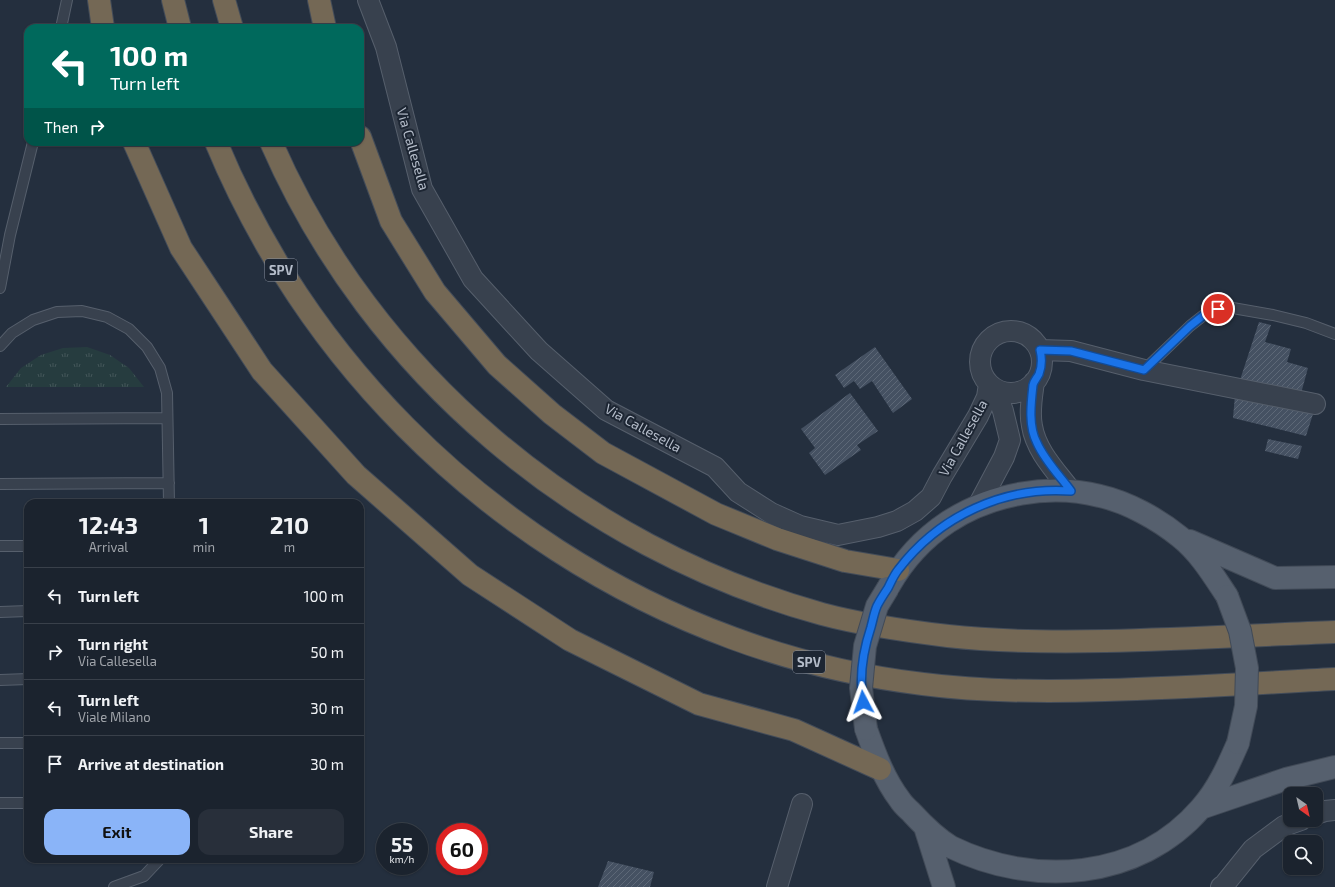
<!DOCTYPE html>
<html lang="en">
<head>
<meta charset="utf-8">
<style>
  body { margin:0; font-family:"Exo 2",sans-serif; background:#282f3a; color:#f1f3f6; height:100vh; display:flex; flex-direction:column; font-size:15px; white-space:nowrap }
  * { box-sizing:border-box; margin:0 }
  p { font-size:13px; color:#a0a4aa }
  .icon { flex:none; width:22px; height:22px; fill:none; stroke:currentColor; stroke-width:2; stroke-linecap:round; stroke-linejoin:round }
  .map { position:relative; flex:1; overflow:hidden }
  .details { position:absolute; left:24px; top:499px; width:340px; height:364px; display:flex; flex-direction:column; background:#1b232e; border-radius:12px; box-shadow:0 1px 3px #0004,0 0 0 1px #39404a }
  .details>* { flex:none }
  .guide { position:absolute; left:24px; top:24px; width:340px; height:122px; border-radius:12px; box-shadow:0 1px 3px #0004,0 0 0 1px #39404a; background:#00695c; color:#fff; overflow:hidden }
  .needle { width:26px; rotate:146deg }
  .controls { position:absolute; left:1283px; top:787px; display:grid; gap:8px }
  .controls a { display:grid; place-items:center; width:40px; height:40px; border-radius:8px; background:#1b232e; box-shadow:0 1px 3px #0004,0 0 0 1px #39404a; font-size:20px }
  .speed { position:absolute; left:376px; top:823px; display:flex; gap:8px; font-size:20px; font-weight:700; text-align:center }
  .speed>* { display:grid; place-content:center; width:52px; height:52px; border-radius:50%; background:#1b232e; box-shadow:0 1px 3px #0004,0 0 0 1px #39404a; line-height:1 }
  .speed small { font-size:10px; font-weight:400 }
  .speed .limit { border:6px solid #d22; background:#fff; color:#111 }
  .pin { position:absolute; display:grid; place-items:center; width:34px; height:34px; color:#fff; margin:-17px; border:2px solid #fff; border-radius:50%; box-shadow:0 1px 4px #0007 }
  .me { position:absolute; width:44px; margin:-22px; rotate:356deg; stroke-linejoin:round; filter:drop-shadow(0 0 3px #0008) }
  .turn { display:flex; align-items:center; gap:14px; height:84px; padding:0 20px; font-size:18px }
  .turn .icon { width:52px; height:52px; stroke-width:2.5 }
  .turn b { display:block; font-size:28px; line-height:34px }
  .then { display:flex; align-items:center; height:38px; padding:0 20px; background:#0003; gap:8px; font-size:15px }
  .eta { display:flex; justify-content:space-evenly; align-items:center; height:68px; text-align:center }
  .eta b { font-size:24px; font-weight:700; line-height:28px }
  .action { display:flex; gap:8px; margin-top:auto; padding:8px 20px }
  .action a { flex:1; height:46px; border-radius:12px; background:#8ab4f8; color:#111; font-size:16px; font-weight:700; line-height:46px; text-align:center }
  .action a+a { background:#282f3a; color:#f1f3f6 }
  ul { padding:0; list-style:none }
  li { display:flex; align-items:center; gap:12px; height:56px; padding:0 20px; border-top:1px solid #39404a }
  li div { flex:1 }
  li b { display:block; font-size:15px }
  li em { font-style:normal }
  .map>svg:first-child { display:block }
</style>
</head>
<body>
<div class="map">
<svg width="1335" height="887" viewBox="0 0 1335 887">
  <defs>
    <pattern id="grass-tufts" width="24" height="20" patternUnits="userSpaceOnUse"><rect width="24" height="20" fill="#263c3f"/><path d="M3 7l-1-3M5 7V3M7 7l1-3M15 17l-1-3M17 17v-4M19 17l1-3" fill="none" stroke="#435659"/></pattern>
    <pattern id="building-hatch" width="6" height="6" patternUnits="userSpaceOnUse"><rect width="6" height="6" fill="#455162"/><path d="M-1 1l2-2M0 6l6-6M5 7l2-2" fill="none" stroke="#5d6877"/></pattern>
  </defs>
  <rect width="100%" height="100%" fill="#242f3e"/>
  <!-- grass -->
  <path fill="url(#grass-tufts)" d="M87,347L110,355L129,368L144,387H6L21,368L41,355L63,348Z"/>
  <!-- building -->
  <path fill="url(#building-hatch)" d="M1259,322L1271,325L1265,342L1291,349L1287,362L1308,368L1300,397L1240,380Z
    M875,347L912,399L893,413L872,381L860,389L854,381L844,388L835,375Z
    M850,393L878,431L857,445L861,450L825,475L809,453L815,448L801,429Z
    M1235,395L1313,414L1306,436L1233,418Z
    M1268,439L1302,446L1298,459L1265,451Z
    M608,861L654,872L650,887H598Z"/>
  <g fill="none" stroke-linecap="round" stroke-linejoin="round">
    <!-- lane casing -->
    <g stroke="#565f6c" stroke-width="12">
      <path id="lane" d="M61,28L67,0
        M0,288L10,235L33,142
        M0,346L12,333L33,320L57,312L82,311L107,317L129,329L147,347L160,368L167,393L169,503
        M1144,370L1190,326L1209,311L1227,307L1273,315L1306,323L1335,334
        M0,419L167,418
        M0,484L169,483
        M0,546H28
        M0,612L28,611
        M0,680L28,679
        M0,743H28
        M0,803H28
        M114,887L144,876L160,859"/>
    </g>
    <!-- street casing -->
    <g stroke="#565f6c" stroke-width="22">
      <path id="street" d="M368,0L386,47L422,189L473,279L539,351L606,410L715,467L738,492L771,513L800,526L838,535L878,527L897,521L915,511L931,497L942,476L978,416L987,397L989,384
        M980 362a31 31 0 1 1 62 0a31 31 0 1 1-62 0Z
        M1040,350L1071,351L1144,370L1315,404
        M1034,382C1032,397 1029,412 1032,426C1036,451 1056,471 1071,491
        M978,506L1004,457L1010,440L1003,411L995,389
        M1316,814L1325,811L1335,810
        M777,887L802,804
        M1221,887L1224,885L1253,849L1284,826L1301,820"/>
    </g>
    <!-- primary casing -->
    <g stroke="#414a57" stroke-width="24">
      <path id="primary" d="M1190,541L1275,578L1335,577
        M889,586C903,561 924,538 948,522C991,494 1049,483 1100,496C1127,502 1158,519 1180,537C1200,553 1213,575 1227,596
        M866,729C875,754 884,779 900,800C903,805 908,809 912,813C924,826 936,838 951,847C1033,887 1138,881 1201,808C1218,789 1228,766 1238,743
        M1201,808L1286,779L1335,767
        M925,827L944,887"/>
    </g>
    <!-- highway casing -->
    <g stroke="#434c59" stroke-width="24">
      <path id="highway" d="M99,0L103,28
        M173,0L180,28
        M224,0L232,28
        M319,0L325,28
        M360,137L391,221L435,292L497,365L552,414L603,453L716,514L777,539L845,561L898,570
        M134,142L181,248L262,371L356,475L470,575L570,640L699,704L794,730L880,769
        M216,142C235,188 258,232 284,274C423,496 662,653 923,684C984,692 1044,692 1105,690C1182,688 1258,683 1335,679
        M271,142C372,374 580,547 822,614C863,625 906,631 948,636C1000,642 1053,642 1106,641C1183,639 1259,635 1335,632"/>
    </g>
    <!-- lane -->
    <use href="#lane" stroke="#38414e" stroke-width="10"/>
    <!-- street -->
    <use href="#street" stroke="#38414e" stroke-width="20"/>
    <!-- primary -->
    <use href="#primary" stroke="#56606e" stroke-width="22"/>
    <!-- highway -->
    <use href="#highway" stroke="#746855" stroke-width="22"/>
    <!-- primary-bridge casing -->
    <g stroke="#414a57" stroke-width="24" stroke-linecap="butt">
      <path id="primary-bridge" d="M1227,596L1240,631L1247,668L1246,706L1238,743
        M866,729L861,688L865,646L877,606L888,588"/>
    </g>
    <!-- primary-bridge -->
    <use href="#primary-bridge" stroke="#56606e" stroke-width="22"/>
  </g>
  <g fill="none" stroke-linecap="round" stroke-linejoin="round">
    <!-- route casing -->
    <g stroke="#114b97" stroke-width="10">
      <path id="route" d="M863,702C859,677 863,651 871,627C873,620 874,613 877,606C880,600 884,594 888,588C891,582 894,575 898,570C939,516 1004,486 1071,491C1060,476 1045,461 1037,443C1028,426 1031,403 1033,385C1034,381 1037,378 1039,374C1042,366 1042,358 1040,350L1071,351L1144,370L1190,326L1209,311L1218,309"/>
    </g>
    <!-- route -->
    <use href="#route" stroke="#1a73e8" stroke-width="7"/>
  </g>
  <g text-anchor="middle" stroke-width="4" stroke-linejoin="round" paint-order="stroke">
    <!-- shield labels -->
    <g fill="#1d2633" stroke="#878f9c" stroke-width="1">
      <rect x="265" y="259" width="32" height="22" rx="3"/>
      <rect x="793" y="651" width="32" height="22" rx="3"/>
    </g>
    <g font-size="13" font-weight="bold" fill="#b4bcc9">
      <text x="281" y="275">SPV</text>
      <text x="809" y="667">SPV</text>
    </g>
    <!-- street labels -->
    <g font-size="14" fill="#b4bcc9" stroke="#1d2633">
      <text transform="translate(413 149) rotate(74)" y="5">Via Callesella</text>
      <text transform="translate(643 428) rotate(29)" y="5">Via Callesella</text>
      <text transform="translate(963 438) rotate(-61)" y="5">Via Callesella</text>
    </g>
  </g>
</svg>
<div class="controls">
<a><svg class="needle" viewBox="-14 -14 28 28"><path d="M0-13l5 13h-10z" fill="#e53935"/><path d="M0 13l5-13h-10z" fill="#a0a4aa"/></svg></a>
<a><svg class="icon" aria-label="search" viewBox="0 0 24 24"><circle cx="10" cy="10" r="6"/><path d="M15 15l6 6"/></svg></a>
</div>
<div class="speed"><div>55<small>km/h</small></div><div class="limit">60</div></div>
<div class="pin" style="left:1218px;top:309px;background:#d93025"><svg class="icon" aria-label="arrive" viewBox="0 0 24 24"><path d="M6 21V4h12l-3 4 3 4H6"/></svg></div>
<svg class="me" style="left:863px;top:702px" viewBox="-20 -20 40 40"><path d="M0-17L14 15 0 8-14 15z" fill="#1a73e8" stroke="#fff" stroke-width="4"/></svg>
<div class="guide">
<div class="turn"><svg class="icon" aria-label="left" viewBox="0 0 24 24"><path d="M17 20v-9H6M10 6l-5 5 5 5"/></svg><div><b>100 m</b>Turn left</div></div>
<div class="then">Then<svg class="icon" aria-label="right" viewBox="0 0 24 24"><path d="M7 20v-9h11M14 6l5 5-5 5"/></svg></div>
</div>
<section class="details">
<div class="eta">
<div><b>12:43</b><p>Arrival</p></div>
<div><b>1</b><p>min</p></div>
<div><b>210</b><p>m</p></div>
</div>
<ul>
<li><svg class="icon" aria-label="left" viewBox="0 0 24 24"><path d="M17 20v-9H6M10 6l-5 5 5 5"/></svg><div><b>Turn left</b></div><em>100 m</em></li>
<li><svg class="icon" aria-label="right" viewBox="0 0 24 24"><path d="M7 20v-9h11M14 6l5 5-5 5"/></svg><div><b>Turn right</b><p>Via Callesella</p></div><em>50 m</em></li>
<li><svg class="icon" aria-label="left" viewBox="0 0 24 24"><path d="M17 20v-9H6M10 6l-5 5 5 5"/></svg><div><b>Turn left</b><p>Viale Milano</p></div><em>30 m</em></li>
<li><svg class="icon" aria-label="arrive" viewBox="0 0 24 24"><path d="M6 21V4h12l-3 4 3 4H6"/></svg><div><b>Arrive at destination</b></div><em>30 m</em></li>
</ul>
<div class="action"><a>Exit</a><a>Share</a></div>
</section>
</div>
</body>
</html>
